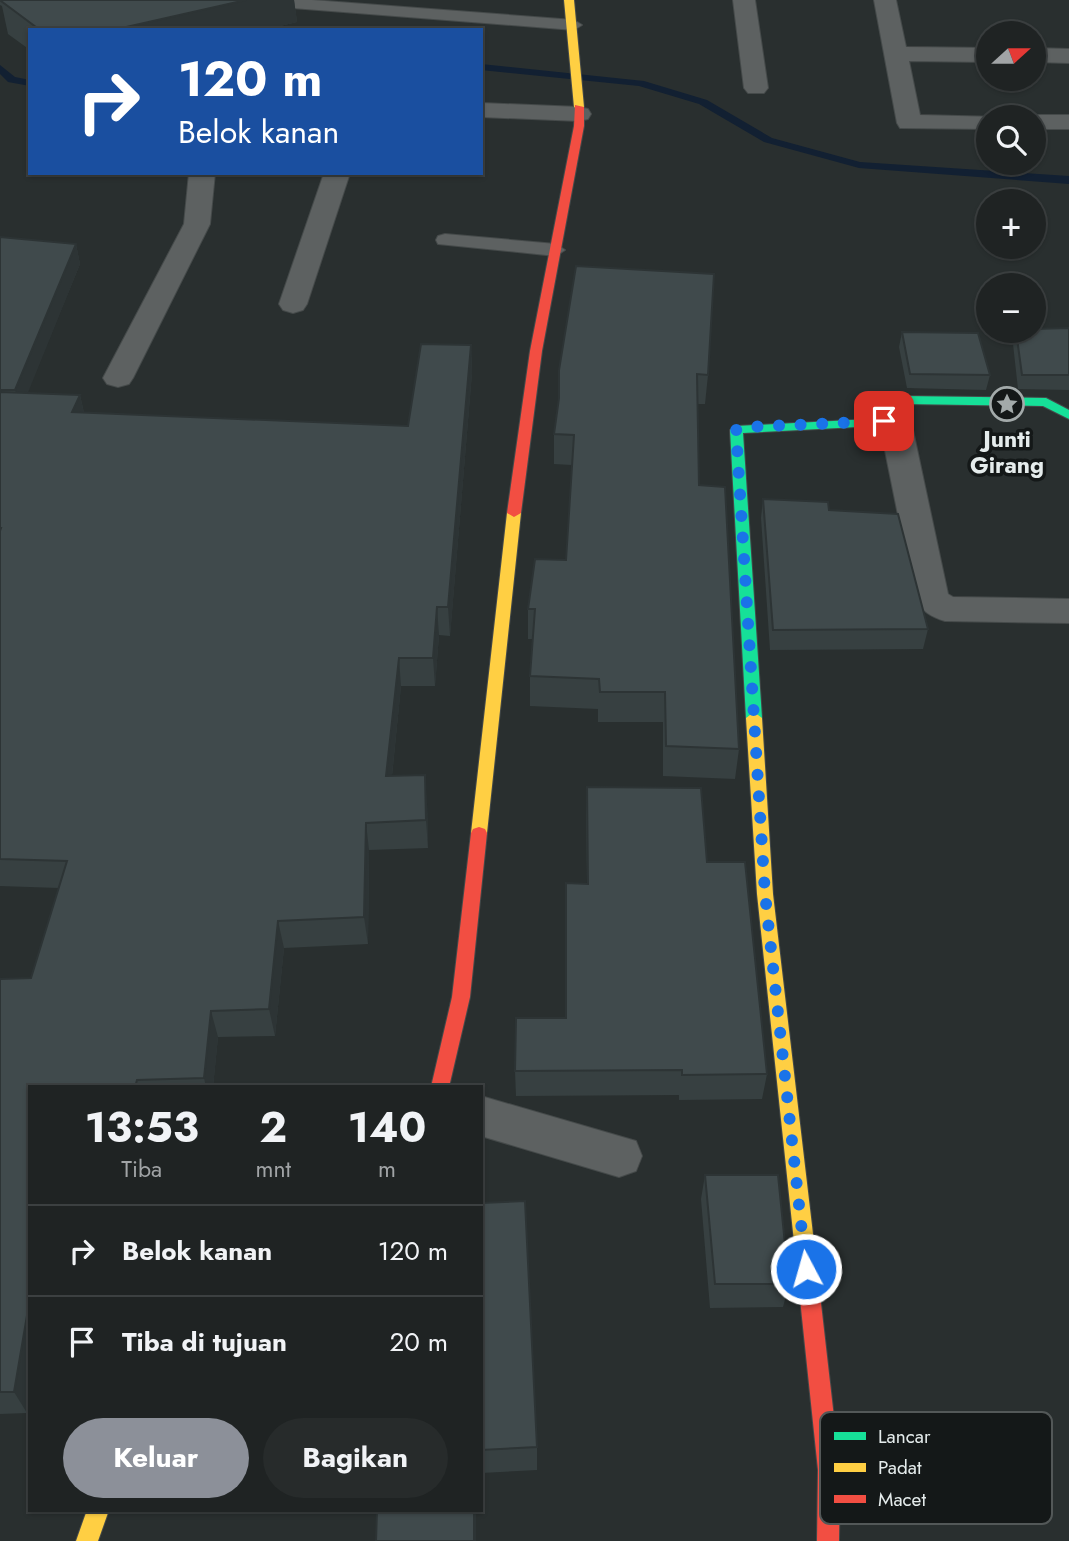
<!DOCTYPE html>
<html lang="id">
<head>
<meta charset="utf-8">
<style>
  body { margin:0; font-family:Jost,sans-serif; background:#272b2b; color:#f1f3f6; height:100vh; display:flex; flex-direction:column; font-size:26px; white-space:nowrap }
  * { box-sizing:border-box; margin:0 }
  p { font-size:23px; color:#a1a4a6 }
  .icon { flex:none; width:38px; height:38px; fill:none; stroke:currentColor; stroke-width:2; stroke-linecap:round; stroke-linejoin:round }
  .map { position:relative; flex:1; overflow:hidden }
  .details { position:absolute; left:28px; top:1085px; width:455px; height:427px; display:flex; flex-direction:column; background:#1f2323; border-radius:0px; box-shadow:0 2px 5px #0004,0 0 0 2px #3c4041 }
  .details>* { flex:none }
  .guide { position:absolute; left:28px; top:28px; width:455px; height:147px; border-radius:0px; box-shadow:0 2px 5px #0004,0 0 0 2px #3c4041; background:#1a4fa0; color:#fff; overflow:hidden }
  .needle { width:46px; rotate:69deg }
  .tools { position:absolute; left:976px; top:21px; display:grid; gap:14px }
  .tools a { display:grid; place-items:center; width:70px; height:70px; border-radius:50%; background:#1f2323; box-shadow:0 2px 5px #0004,0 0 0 2px #3c4041; font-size:35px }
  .pin { position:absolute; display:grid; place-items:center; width:60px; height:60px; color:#fff; margin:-30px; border-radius:14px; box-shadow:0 4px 10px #0006 }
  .me { position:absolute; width:77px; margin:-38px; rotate:354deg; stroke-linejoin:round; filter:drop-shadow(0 0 5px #0008) }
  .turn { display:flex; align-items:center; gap:24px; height:147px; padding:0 35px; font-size:32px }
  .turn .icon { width:91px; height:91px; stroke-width:2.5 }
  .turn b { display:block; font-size:49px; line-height:60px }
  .eta { display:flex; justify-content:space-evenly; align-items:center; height:119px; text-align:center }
  .eta b { font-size:42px; font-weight:700; line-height:49px }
  .cta { display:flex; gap:14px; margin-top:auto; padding:14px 35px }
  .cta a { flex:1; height:80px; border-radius:42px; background:#8c9099; color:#fff; font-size:28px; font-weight:700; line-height:80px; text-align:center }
  .cta a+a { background:#272b2b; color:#f1f3f6 }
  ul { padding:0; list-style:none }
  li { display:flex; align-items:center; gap:21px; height:91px; padding:0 35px; border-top:2px solid #3c4041 }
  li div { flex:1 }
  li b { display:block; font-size:26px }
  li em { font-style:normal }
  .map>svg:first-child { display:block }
</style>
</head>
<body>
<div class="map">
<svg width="1069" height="1541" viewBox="0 0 1069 1541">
  <rect width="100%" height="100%" fill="#292f2f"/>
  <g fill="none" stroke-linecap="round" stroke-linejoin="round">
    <!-- stream -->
    <path fill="#122032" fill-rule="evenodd" d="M481,64L644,81L707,100L772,138L860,162L1069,176V184L859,168L764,142L699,104L639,86L481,70Z
      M0,65L15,77L30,80V86L8,82L0,74Z"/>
    <!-- lane casing -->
    <g stroke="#454a4a" stroke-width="2">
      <path id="lane" d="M246,0H312L574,20L582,25L574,30L254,5Z
        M445,234L556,244L565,250L556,256L438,244L436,240L438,236Z"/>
    </g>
    <!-- street casing -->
    <g stroke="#454a4a" stroke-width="2">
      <path id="street" d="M733,0H755L768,88L764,93H748L744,88Z
        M874,0H896L906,47L989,48V62L909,61L920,115L998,117H989V129L900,128L897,123Z
        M1034,48L1069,49V63L1034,62Z
        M481,103L579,107L588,109L591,114L588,119L579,121L481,117Z
        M1034,115H1069V129H1034V117H1025Z
        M189,173H215L210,224L133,378L129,384L118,387L107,384L103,378L184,224Z
        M324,173H350L307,304L303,310L293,313L283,310L279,304Z
        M895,412L906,414L911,421L948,594L953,597L1069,599V623L945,621C931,617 922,611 915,599L879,421L884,414Z
        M481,1096L636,1141L642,1156L636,1171L619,1177L481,1136Z"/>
    </g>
    <!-- fast casing -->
    <g stroke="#454a4a" stroke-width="2">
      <path id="fast" d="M903,396L1046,398L1069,410V419L1043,406L905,404L901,406V421L895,425L743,433L762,718L759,722H749L746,718L730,430L736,426L889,418V404Z"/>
    </g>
    <!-- slow casing -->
    <g stroke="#454a4a" stroke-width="2">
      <path id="slow" d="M564,0H574L584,107L579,110L574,107Z
        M514,509L521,513L487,833L485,837H473L471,833L507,513Z
        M754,712L762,718L773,894L815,1251L812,1258L805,1260L798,1258L795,1251L757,894L746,718Z
        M87,1510H109L98,1541H76Z"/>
    </g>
    <!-- jam casing -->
    <g stroke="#454a4a" stroke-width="2">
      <path id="jam" d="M575,105L584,107V126L542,351L521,513L514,517L507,513L530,351L574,126Z
        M479,827L485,829L487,833L470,997L449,1087H431L452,997L471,833L473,829Z
        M805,1242L812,1244L815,1251L840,1470L839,1541H817L818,1470L795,1251L798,1244Z"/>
    </g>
    <!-- lane -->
    <use href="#lane" fill="#5d6161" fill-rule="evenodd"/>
    <!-- street -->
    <use href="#street" fill="#5d6161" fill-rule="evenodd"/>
    <!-- fast -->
    <use href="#fast" fill="#16e098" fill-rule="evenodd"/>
    <!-- slow -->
    <use href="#slow" fill="#ffcf43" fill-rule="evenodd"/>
    <!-- jam -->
    <use href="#jam" fill="#f24e42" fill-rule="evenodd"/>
  </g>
  <!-- wall -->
  <path fill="#374041" d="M0,0H294L297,22L263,30H30V50L8,34L2,6L0,5Z
    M0,237L76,244L80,264L27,393L80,395L84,413L408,426L471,345L472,373L450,636L439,635L435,686H401L392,776L427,803L428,848L369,850L368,944L284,948L275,1036L218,1037L213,1087H30V1397L27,1413L0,1414V979L31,978L59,888L0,886Z
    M1069,328V390L1018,389L1013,344L1016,331H1034Z
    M902,332L990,375L986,390L907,388L899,347Z
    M559,370L708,375L705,404H698L699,485L739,749L735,779L663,776V722H598V709L530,706V676L533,639H528V609L566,560L572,465L554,464V434L558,404Z
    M763,499L829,510L928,629L923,649L770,650L761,518Z
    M587,787L707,862L767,1074L762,1099L679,1100V1095L516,1096L515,1071L565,1018L566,883H587L586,814Z
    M705,1175L789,1284L783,1307L710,1308L701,1199Z
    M481,1203L537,1447V1470L481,1473Z"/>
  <!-- shaded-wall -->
  <path fill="#2d3435" d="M246,0H294L297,22L263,30H113Z
    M76,244L80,264L21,410L15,390Z
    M471,345L472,373L450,636L448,607Z
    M80,395L86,423L72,412Z
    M437,607L439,635L435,686L433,658Z
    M399,658L401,686L389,804L386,776Z
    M425,775L427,803L428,848L426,820Z
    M366,823L369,850L368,944L364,917Z
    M278,921L284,948L275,1036L269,1009Z
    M211,1011L218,1037L213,1087H206L204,1078Z
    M30,1298V1397L27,1413L14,1392Z
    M474,1510H476V1541H474Z"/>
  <!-- building -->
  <path fill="#404a4c" stroke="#2d3435" stroke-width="2" d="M3,0H246L113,30H40L1,1Z
    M0,237L76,244L15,390H0Z
    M576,266L714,274L708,375L697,374L699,485L725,487L739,749L666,746L665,692H600L599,679L530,676L535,609H528L535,559L566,560L574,435L554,434L559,398V370Z
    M1069,328V375H1022L1016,331H1034V329Z
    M902,332L978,333L990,375L910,374Z
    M421,344L471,345L448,607H437L433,658H399L386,776L425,775L426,820L366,823L364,917L278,921L269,1009L211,1011L204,1078L137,1080L135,1087H30V1298L14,1392H0V979L31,978L67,861L0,859V531L1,528H0V392L80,395L72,412L408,426Z
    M763,499L828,502L829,510L898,514L928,629L773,630Z
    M587,787L701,788L707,862H745L767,1074L682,1075V1070L515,1071L516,1018H566V883L588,884Z
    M705,1175H778L789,1284H715Z
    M525,1201L537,1447L481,1450V1203Z
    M377,1510H474V1541H376Z"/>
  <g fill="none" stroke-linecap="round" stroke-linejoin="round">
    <!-- route -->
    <path stroke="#1a73e8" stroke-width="12" stroke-dasharray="0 21.6" d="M806,1269L765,894L736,430L747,427L884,421"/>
  </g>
  <!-- icons -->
  <defs>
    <g id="sight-ring" transform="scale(1.75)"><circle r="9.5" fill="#141818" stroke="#a3aaaa" stroke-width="1.5"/><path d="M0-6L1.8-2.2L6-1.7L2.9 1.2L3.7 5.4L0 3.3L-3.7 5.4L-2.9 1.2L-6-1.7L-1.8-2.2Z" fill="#a3aaaa"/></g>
  </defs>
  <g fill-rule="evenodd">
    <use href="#sight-ring" x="1007" y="404"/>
  </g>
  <g text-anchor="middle" stroke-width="7" stroke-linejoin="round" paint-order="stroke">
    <!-- far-poi labels -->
    <g font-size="23" font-weight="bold" fill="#e5ecec" stroke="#141818">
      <text x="1007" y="447">Junti<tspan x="1007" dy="26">Girang</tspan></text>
    </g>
  </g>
  <!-- legend -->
  <rect x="820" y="1412" width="232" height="112" rx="10" fill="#141818" stroke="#535858" stroke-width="2"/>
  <rect x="834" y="1432" width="32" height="8" fill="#16e098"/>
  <rect x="834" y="1463" width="32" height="9" fill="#ffcf43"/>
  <rect x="834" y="1495" width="32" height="8" fill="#f24e42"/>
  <g font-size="19" fill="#e5ecec">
    <text x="878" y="1443">Lancar</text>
    <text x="878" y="1474">Padat</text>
    <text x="878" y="1506">Macet</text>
  </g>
</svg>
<div class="tools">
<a><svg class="needle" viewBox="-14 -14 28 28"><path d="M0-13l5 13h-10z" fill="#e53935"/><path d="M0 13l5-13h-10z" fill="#a1a4a6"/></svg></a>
<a><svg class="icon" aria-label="search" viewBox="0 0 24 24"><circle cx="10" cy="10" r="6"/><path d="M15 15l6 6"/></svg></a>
<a>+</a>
<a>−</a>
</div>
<div class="pin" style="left:884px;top:421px;background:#d93025"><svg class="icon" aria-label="arrive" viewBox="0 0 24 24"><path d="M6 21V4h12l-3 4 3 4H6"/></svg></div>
<svg class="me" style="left:806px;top:1269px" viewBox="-20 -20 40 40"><circle r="17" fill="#1a73e8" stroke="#fff" stroke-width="3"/><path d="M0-11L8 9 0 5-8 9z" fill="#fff"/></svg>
<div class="guide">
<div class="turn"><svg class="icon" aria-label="right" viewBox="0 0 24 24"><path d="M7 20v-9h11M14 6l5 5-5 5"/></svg><div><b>120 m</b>Belok kanan</div></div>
</div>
<section class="details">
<div class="eta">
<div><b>13:53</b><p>Tiba</p></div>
<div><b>2</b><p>mnt</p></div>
<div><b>140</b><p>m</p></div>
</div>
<ul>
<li><svg class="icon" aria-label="right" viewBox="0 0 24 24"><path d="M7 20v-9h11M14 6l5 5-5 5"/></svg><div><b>Belok kanan</b></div><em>120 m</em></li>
<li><svg class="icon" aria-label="arrive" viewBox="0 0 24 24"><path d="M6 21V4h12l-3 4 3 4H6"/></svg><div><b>Tiba di tujuan</b></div><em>20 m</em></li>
</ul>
<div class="cta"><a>Keluar</a><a>Bagikan</a></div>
</section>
</div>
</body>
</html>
